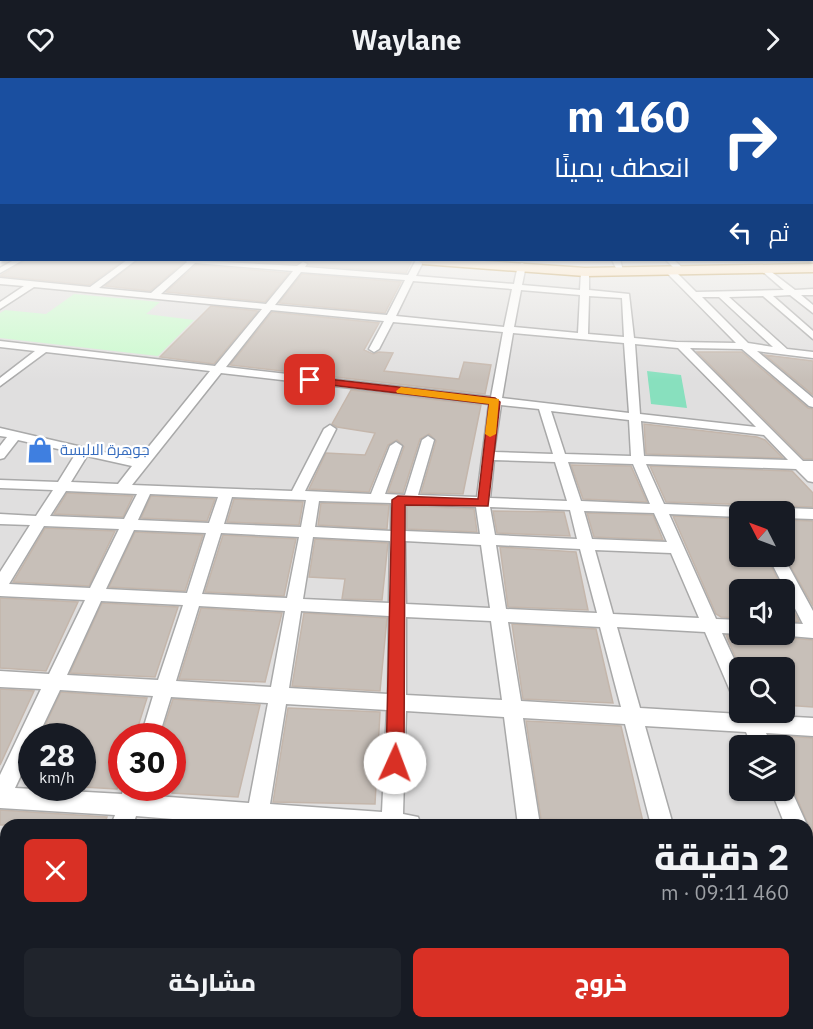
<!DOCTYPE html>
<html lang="ar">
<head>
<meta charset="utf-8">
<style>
  body { margin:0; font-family:"IBM Plex Sans",Cairo,sans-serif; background:#20242c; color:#f1f3f6; direction:rtl; height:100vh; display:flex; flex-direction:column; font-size:22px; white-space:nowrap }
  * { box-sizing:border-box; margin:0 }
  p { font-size:20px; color:#9ea1a6 }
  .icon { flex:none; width:33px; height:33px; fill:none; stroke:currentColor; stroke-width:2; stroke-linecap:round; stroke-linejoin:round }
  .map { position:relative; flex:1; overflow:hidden; direction:ltr }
  .details { position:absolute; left:0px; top:741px; width:813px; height:210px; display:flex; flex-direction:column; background:#171b24; border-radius:18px 18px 0 0; box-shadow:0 2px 4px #0004; direction:rtl }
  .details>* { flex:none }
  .banner { position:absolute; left:0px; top:0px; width:813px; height:183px; box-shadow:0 2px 4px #0004; direction:rtl; background:#1a4fa0; color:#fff; overflow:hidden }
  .needle { width:39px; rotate:312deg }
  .controls { position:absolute; left:729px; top:423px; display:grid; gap:12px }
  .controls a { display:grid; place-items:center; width:66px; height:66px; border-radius:9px; background:#171b24; box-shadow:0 2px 4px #0004; font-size:30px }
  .speed { position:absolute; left:18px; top:645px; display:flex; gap:12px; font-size:30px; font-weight:700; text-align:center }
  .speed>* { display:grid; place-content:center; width:78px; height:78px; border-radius:50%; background:#171b24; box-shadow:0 2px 4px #0004; line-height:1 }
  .speed small { font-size:15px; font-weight:400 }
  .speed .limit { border:9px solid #d22; background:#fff; color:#111 }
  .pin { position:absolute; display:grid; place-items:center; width:51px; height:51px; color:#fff; margin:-26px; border-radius:12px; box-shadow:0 3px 9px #0006 }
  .me { position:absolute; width:66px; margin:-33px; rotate:2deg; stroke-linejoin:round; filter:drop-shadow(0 0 4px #0008) }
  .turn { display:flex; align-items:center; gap:21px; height:126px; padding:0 24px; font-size:27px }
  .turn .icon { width:78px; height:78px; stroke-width:2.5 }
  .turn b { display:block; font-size:42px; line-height:51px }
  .then { display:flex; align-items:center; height:57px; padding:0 24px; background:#0003; gap:12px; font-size:22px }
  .round { display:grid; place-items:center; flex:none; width:63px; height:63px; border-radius:9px; background:#20242c }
  .headline { display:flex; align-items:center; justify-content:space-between; height:102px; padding:0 24px }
  h1 { font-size:36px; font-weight:800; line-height:45px }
  .cta { display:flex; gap:12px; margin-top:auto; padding:12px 24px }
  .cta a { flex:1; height:69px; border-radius:9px; background:#d93025; color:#fff; font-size:24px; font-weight:800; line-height:69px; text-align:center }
  .cta a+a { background:#20242c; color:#f1f3f6 }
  header { display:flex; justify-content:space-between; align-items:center; height:78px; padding:0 24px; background:#171b24; font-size:27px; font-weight:800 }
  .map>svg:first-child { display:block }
</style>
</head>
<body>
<header><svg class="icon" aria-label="forward" viewBox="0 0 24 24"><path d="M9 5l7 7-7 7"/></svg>Waylane<svg class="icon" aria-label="heart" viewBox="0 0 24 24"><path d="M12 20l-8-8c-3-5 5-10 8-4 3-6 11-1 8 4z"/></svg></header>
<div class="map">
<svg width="813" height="951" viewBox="0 0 813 951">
  <rect width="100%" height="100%" fill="#f2efe9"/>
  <!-- residential -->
  <path fill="#e0dfdf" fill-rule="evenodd" d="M0,169L2,182H812L813,169V951H0ZM740,434H784V478H740ZM740,512H784V556H740ZM740,590H784V634H740ZM32,658H82V710H32ZM122,658H172V710H122ZM740,668H784V712H740ZM6,747H807V945H6Z"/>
  <!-- park -->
  <path fill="#c8facc" d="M74,216L160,224L146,236L194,242L158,278L0,260V235L5,232L46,236Z"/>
  <!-- pitch -->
  <path fill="#88e0be" d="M647,293L681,297L687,330L651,326Z"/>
  <!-- building -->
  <path fill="#c7bfb8" stroke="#c4b6ab" stroke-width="1.5" d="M25,182H124L89,207L0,198Z
    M138,182H183L184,184L150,213L105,208Z
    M218,182H377L411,184L406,195L309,187L304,182L296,186Z
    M196,187L289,195L265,224L166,214Z
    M302,196L401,204L385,235L279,225Z
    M211,228L258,233L214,286L160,279Z
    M272,234L379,245L364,272L373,276L379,274L393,275L384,293L459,301L464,284L491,287L485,316L230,287Z
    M697,274H742L808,330L813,331V381H804Z
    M765,277L813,283V317Z
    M351,312L481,327L463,416L421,415L436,363L429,356L420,361L403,415L388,414L404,369L397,362L388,367L369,414L309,411L326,375L365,377L375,355L337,349L332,346Z
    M644,346L757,359L765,362L783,380L646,376Z
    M571,387L631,388L647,424L583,421Z
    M650,388L792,393L813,415V429L666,424Z
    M67,415L133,418L123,439L54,436Z
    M151,418L215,421L207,443L141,440Z
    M234,421L303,424L299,447L227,444Z
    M321,425L389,427L387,451L318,447Z
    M407,428L474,431L477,454L407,451Z
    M493,433L564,434L570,458L497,455Z
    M587,435L653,437L663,462L594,459Z
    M673,438L740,441V478H766L783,512H740V540L721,539L716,536Z
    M784,442L813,443V528L784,477Z
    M45,450L115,453L89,508L13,504Z
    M135,454L203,457L185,513L109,509Z
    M223,457L296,461L284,518L205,514Z
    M315,461L388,465L382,522L342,521L345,501L309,499Z
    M500,469L576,474L588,532L508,529Z
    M784,515L799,543V544L784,543Z
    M0,520L78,524L46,593L0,590Z
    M102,525L178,529L155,599L70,595Z
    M201,530L282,535L265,604L179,601Z
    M304,535L387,540L380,613L292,608Z
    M512,546L596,551L613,625L523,621Z
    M742,556L776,557L778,559L813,562V629L784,627V590H740L726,557Z
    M0,611L34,613L0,687Z
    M61,614L147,620L135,658H122V698L117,711L82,709V658H40Z
    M173,621L260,627L238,719L172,715V658H161Z
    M288,630L380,634L375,726L273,724Z
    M526,643L621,648L643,744L541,741Z
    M770,657L813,660V758L790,704L784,697V668H774Z
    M0,732L107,739L104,747H0Z"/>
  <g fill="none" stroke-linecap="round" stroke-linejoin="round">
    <!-- street casing -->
    <g stroke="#a9a9a9" stroke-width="3">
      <path id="street" d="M14,182H23L0,195V190Z
        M127,182H136L99,210L151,215L187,184L185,182L297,188L303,184L307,186L305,189L408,197L416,182H424L416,198L514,206L518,187L522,185L526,187L522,207L580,212L581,194L585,192L589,194V212L629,216L634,260L676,264L736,265L668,196V192H674L696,214L784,212L762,193V189H765L795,212L813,211V217H801L813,227V235L790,217L773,218L813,253V261L763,218L729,219L787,271L813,274V280L757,273L813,320V329L809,328L742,271L690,270L803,383H813V404L808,403L796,391L646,386L664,426L740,429L747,434H740V439L669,436L716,541L740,542V556L722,555L740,594V624L734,622L705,554L617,549L640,630L740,636L757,634L758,637L813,640V658L766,655L772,668H752L746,654L645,648L673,747H651L625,646L523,640L540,747H518L504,639L406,633L403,736L418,739L421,747H245L136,738L133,747H111L115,737L0,730V697L41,611L0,609V593L49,596L85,522L0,518V494L30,447L0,446V436L36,438L53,412L0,410V402L58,404L76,375L18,362L4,380L0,381V368L7,359L0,358V350L138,382L210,293L46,274L0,308V300L35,273L0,269V263L215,288L262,231L34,209L0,231V224L24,208L0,206V200L90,209ZM195,185L293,193L266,226L161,216ZM301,194L405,202L387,237L275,227ZM413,203L512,211L504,249L396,238ZM521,212L580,217L578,255L514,249ZM589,218L622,220L624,259L588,256ZM702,219H719L773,269L748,265ZM271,232L384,243L369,271L374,274L379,271L393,244L503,254L491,319L226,289ZM513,255L624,265L629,335L502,320ZM635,266L678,270L756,349L640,336ZM221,295L489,326L477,419L418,417L434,362L428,358L422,362L405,417L385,416L402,368L396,364L390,368L371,416L305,413L336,351L330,347L324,351L292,413L132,407ZM501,327L539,331L553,376L494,374ZM551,333L629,342L631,378L565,376ZM641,343L764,357L788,382L644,378ZM87,378L132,388L118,406L71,404ZM494,382L555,384L567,423L490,420ZM568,384L633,386L650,426L581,423ZM66,413L137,416L124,441L50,438ZM150,416L218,419L209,445L138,442ZM232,419L306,422L301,449L224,446ZM319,423L391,425V453L315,449ZM405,426L476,429L480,456L405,453ZM490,429L570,432L577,461L495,457ZM584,433L654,435L667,464L592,461ZM44,448L119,451L90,510L9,506ZM134,452L206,455L187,515L106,511ZM221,455L299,459L287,520L202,516ZM313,459L390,463L389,525L303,521ZM405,463L481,467L490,530L406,526ZM496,467L580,471L597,535L506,531ZM595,472L671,475L699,540L613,536ZM101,523L183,527L158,602L67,597ZM199,528L285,533L271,609L176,603ZM301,533L389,538L388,616L289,610ZM406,539L491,543L502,622L406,617ZM508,544L600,549L621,629L521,623ZM60,612L153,618L141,658H159L171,619L268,625L249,725L142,717L144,710H124L122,716L15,710L32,674V658H38ZM286,626L387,632L382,734L270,726Z
        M612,182H620L623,192H617Z
        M666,182H674L687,194L680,196Z
        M784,430L813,431V441L784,440V434H778Z
        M768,478H783L813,533V560L778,557L784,556V545L803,546Z
        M784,703L788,705L807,747H785L771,712H784Z
        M807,761L813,763V796L807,794Z
        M0,867H6V891H0Z
        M807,929H813V951H798L795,945H807Z
        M47,945H73L72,951H46Z
        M211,945H237L236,951H210Z
        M374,945H400V951H374Z
        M544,945H570L571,951H545Z
        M706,945H732L734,951H708Z"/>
    </g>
    <!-- primary casing -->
    <g stroke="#a06b00" stroke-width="3">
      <path id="primary" d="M417,182H469L585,190L813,186V194L585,198L423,186Z"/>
    </g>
    <!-- street -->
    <use href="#street" fill="#fff" fill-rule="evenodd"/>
    <!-- primary -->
    <use href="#primary" fill="#fcd6a4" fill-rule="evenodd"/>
  </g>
  <!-- sky -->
  <linearGradient id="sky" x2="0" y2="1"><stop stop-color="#8fc0e4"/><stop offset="0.56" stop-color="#f9f8f5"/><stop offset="1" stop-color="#f9f8f5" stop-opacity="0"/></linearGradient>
  <rect width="813" height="302" fill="url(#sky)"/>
  <!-- route -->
  <path fill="#d93025" stroke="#8d1f18" stroke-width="1.5" d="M310,299L495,320L500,324L488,428L405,427L404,685L401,692L395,694L388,692L386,685L392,422L398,418L478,421L489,326L306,304V300Z"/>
  <!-- slow -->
  <path fill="#f59e0b" d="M401,309L499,321L496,356L490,359L485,356L489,326L397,315L396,313Z"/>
  <!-- icons -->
  <defs>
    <g id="shop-bare" transform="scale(2.07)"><path d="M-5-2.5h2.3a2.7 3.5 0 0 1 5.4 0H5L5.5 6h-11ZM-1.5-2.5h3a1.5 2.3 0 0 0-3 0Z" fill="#3f7fe0" stroke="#fff" stroke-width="2.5" paint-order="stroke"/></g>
  </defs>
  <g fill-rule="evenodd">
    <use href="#shop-bare" x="40" y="372"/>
  </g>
  <g text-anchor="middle" stroke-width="4.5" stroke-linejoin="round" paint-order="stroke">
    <!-- shop labels -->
    <g font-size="15" fill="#366cbe" stroke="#fff" text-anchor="start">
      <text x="60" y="377">جوهرة الالبسة</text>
    </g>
  </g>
</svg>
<div class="controls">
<a><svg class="needle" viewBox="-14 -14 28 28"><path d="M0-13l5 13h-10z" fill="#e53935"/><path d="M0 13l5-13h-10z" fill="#9ea1a6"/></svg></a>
<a><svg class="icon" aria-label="sound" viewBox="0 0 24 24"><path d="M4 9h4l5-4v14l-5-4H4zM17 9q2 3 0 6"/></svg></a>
<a><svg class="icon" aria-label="search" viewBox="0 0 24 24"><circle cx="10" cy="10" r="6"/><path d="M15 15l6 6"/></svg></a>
<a><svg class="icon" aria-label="layers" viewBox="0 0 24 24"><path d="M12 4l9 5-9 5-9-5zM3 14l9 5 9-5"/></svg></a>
</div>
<div class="speed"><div>28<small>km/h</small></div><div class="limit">30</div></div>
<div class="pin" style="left:310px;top:302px;background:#d93025"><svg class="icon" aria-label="arrive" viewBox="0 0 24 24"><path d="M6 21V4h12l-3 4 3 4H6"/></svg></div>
<svg class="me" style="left:395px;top:685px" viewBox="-20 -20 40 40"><circle r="19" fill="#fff"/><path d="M0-13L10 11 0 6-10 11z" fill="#d93025"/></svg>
<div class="banner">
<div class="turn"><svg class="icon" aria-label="right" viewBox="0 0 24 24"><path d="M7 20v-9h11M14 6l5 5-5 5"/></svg><div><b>160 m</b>انعطف يمينًا</div></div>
<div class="then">ثم<svg class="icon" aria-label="left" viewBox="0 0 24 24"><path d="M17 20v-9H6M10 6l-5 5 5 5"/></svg></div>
</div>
<section class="details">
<div class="headline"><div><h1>2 دقيقة</h1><p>460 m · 09:11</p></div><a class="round" style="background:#d93025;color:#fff"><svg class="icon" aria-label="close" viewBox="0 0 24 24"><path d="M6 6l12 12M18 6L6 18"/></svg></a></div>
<div class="cta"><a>خروج</a><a>مشاركة</a></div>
</section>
</div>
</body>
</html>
